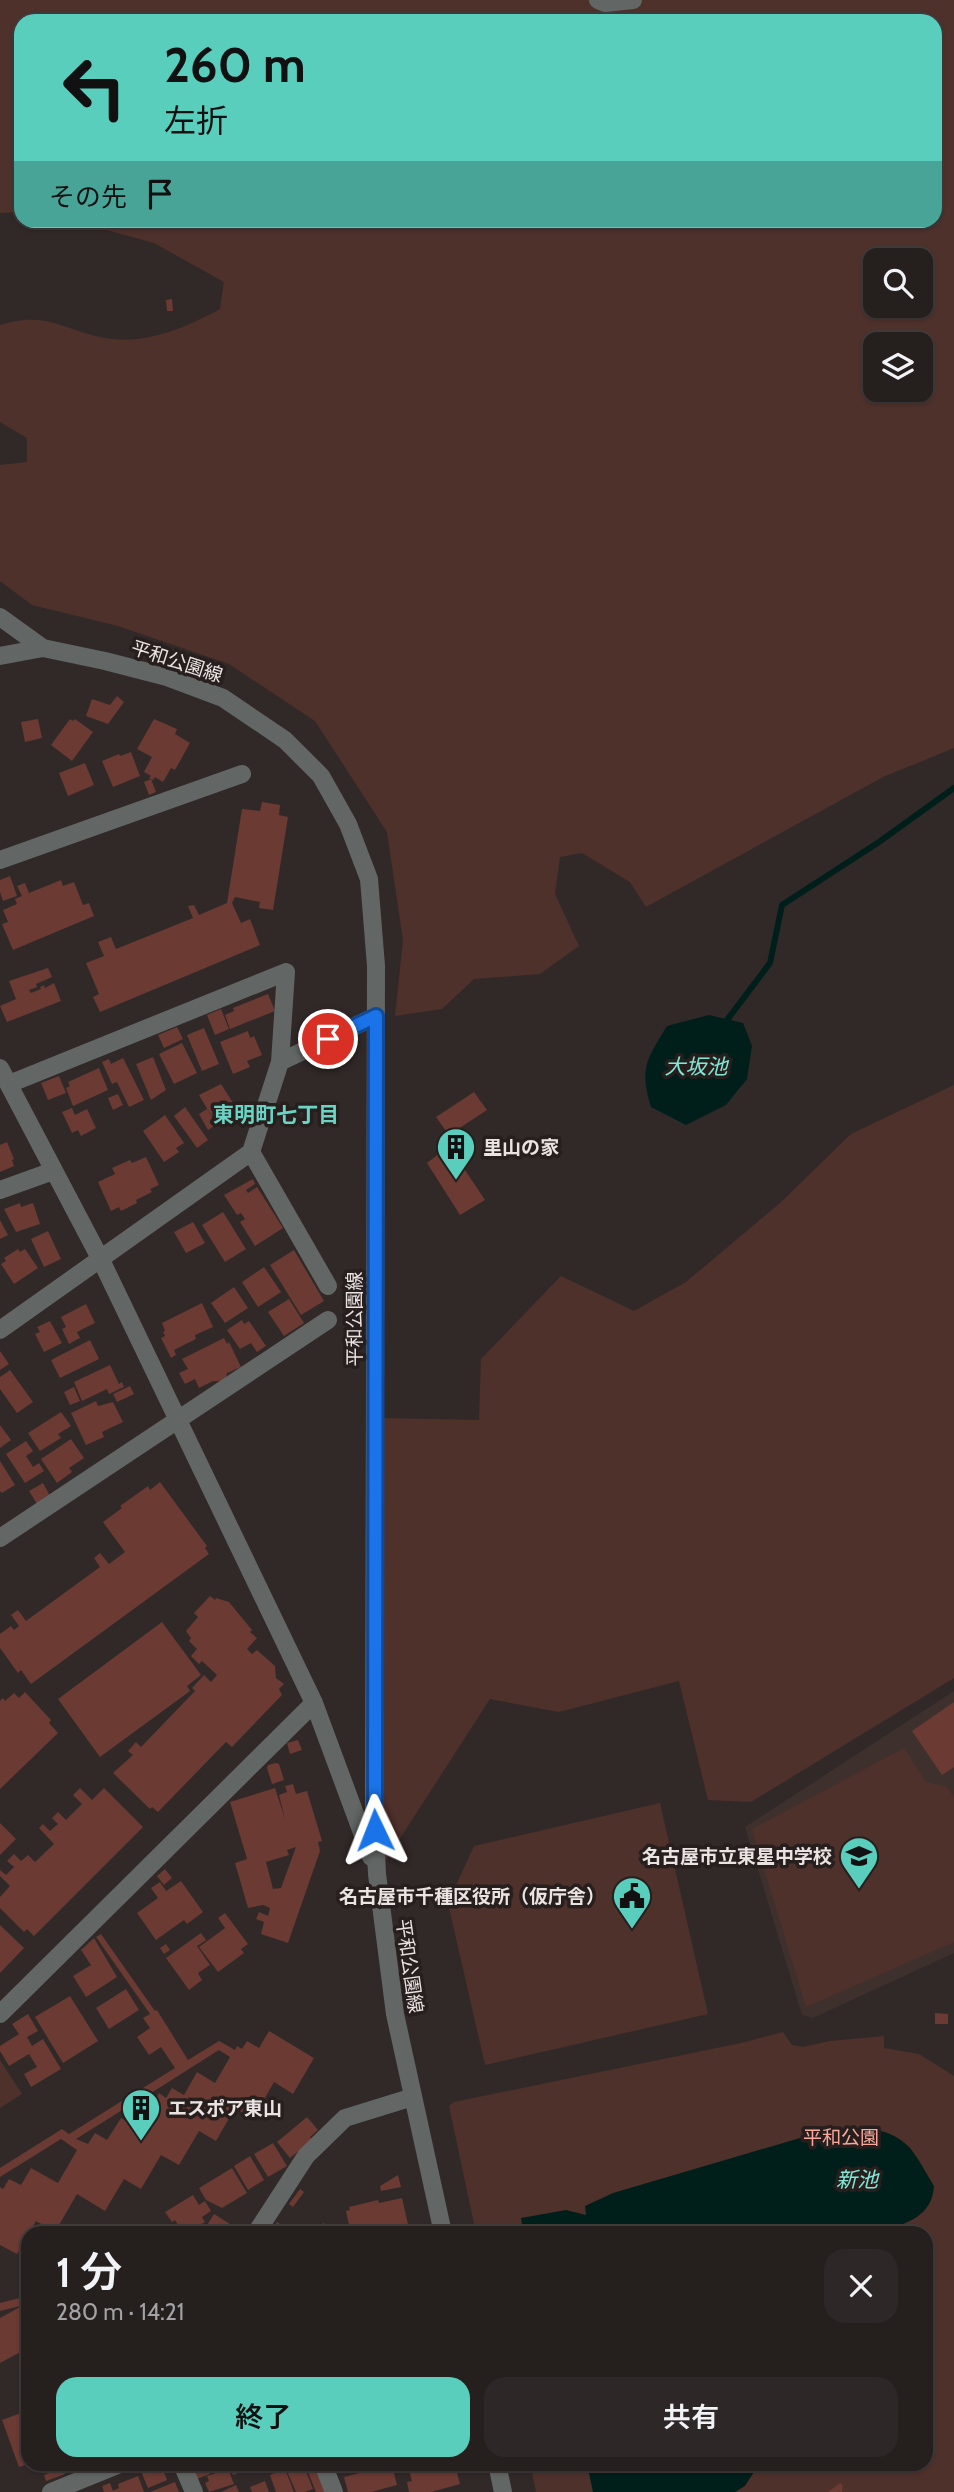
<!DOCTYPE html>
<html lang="ja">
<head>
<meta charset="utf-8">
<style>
  body { margin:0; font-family:Cabin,"Noto Sans JP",sans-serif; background:#2d2727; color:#f1f3f6; height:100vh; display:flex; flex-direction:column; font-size:26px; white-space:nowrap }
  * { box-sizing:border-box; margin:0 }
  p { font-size:23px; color:#a3a2a4 }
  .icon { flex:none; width:38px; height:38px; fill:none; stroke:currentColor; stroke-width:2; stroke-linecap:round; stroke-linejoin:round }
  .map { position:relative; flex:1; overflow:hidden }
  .side { position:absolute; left:21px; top:2226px; width:912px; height:245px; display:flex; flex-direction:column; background:#251f1e; border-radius:21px; box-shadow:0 2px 5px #0004,0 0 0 2px #423d3c }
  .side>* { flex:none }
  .banner { position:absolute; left:14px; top:14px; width:928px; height:214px; border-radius:21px; box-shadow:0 2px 5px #0004,0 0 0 2px #423d3c; background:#5acebd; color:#111; overflow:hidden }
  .buttons { position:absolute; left:863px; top:248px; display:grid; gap:14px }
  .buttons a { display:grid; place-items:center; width:70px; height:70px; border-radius:14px; background:#251f1e; box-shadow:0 2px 5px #0004,0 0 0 2px #423d3c; font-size:35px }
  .pin { position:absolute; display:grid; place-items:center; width:60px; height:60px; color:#fff; margin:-30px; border:4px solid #fff; border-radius:50%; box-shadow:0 2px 7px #0007 }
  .me { position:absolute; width:77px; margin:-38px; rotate:358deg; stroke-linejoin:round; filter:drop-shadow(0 0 5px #0008) }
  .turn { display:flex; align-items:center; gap:24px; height:147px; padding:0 35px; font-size:32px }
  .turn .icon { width:91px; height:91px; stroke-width:2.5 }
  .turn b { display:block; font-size:49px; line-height:60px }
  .then { display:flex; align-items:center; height:66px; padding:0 35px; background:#0003; gap:14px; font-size:26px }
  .round { display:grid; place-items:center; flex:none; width:74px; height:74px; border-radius:21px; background:#2d2727 }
  .summary { display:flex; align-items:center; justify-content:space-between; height:119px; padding:0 35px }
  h1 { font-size:42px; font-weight:600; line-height:52px }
  .button { display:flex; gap:14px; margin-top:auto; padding:14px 35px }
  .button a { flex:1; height:80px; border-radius:21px; background:#5acebd; color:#111; font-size:28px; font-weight:600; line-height:80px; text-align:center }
  .button a+a { background:#2d2727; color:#f1f3f6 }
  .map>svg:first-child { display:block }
</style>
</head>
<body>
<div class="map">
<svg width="954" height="2492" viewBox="0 0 954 2492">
  <rect width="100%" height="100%" fill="#312928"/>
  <!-- built -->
  <path fill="#3e302d" d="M954,1691V1953L813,2018L802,2015L745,1827Z"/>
  <!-- green -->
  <path fill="#4f312c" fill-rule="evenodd" d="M0,0H954V748L883,777L646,907L630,882L582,853L560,857L555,894L579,946L540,974L474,979L442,1009L395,1016L403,940L387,832L315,721L229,664L118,626L32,605L0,581V465L27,462V438L0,422V325C44,311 61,328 100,337C142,347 185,328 220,309L224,282L154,243L74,221L934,220V21H21V212L0,213ZM875,261H920V306H875ZM875,345H920V390H875Z
    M954,1085V1678L751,1802L708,1800L679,1681L559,1712L490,1699L377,1874L381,1418L479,1420L481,1359L561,1276L634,1311L686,1282L780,1203L851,1134Z
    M904,1748L926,1782L947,1787L954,1797V1942L806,2007L752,1829Z
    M660,1803L708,2014L485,2065L448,1903L474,1846Z
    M783,2032L792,2045L803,2047L830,2041L884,2036V2048L919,2054L954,2076V2492H536L530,2464H926V2233H476L449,2106L454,2102L741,2043Z
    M0,2060L22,2094L0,2108Z"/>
  <!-- water -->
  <path fill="#001f1a" d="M709,1015L743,1023L752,1046L747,1079L726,1105L686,1125L651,1107C639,1068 647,1059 667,1026Z
    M816,2126H820L822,2132C852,2126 887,2124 910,2148C919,2159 926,2173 934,2186C932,2218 906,2222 881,2233H525L524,2224L522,2225L521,2218L566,2210L586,2215L585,2206L613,2193L817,2133Z
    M587,2464H759L745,2486L735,2492H593Z"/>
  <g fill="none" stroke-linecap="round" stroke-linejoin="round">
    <!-- stream -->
    <path stroke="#001f1a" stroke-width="6" d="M727,1020L770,963L782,905L879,842L954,788"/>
  </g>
  <!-- building -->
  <path fill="#6a3a33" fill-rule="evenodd" d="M172,299L173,311H167L166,300Z
    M117,696L124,702L108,724L86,716L92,699L110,705Z
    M38,719L42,738L25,742L21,722Z
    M70,719L73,721L75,719L93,732L72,761L51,745Z
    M154,719L177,729L175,734L190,743L175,770L171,768L163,782L155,777L153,780L149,778L151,776L144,772L152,757L137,749Z
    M131,752L140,776L113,787L102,761L119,754L120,756Z
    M85,763L94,785L68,796L59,773Z
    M151,779L156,792L149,795L144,782Z
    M262,802L280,805L279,815L288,817L273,910L259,908L260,902L235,897L232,903L241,923L250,919L260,945L100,1012L93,997L99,994L86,963L104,956L98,942L111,937L116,949L193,918L188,906L194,905L199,915L227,903L242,809L260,811Z
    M10,876L17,896L3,901L0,892V880Z
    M61,880L63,886L74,882L83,905L89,903L94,916L13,950L2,924L8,922L3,910L17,904L15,899L22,896L17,886L25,883L29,893Z
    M48,968L52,977L36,984L37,987L29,990L31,993L41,989L40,987L44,985L45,988L54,983L61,1001L7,1022L0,1006L16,999L9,981Z
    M268,994L275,1011L230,1029L225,1015L234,1011L233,1008Z
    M221,1009L229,1029L215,1035L207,1015Z
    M177,1027L183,1039L164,1048L158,1035Z
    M204,1028L219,1064L202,1071L187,1035Z
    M248,1031L250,1038L254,1036L262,1055L247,1061L250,1067L233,1074L220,1042Z
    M182,1043L197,1073L174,1084L159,1054Z
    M153,1057L166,1090L151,1100L136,1064Z
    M123,1058L144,1100L129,1107L117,1082L112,1084L102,1062L109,1059L111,1064Z
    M99,1068L108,1090L73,1106L66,1088L70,1086L68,1082Z
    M59,1076L66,1093L48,1100L41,1083Z
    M221,1084L235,1106L212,1117L199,1095Z
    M474,1092L487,1110L449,1135L436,1117Z
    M118,1094L123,1105L113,1110L108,1098Z
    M185,1107L208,1140L197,1148L174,1116Z
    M72,1108L75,1115L87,1109L96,1128L81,1136L78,1130L72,1133L62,1112Z
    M207,1109L216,1125L208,1130L199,1114Z
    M165,1115L184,1143L176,1148L179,1152L164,1162L143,1131Z
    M7,1142L14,1159L12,1160L14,1166L0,1172V1145Z
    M449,1146L485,1200L460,1215L427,1163Z
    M146,1157L159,1185L150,1189L152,1192L136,1200L137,1203L121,1211L119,1207L111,1211L98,1182L115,1174L112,1168L130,1160L132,1163Z
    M253,1179L255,1184L246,1190L248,1193L257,1187L283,1228L255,1246L240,1222L245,1219L241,1213L237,1215L224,1195Z
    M20,1203L21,1207L33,1203L40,1224L16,1232L4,1209Z
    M223,1212L246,1249L225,1262L202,1225Z
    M0,1220L8,1235L0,1239Z
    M193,1222L205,1243L186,1253L174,1232Z
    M48,1231L61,1259L44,1267L31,1239Z
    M18,1249L20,1252L25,1249L38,1268L14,1284L1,1264L6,1261L4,1258Z
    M294,1250L324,1301L301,1315L270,1265Z
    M264,1267L281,1292L258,1307L242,1282Z
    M234,1287L248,1308L225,1323L211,1303Z
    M289,1299L304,1323L284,1336L268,1312Z
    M202,1303L213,1327L195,1335L196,1339L174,1350L176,1355L171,1358L161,1338L165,1336L163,1332L165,1331L162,1323Z
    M86,1304L95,1323L77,1332L80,1338L69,1344L62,1329L66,1327L61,1317Z
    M242,1320L244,1324L249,1321L266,1346L257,1352L251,1343L240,1349L227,1330Z
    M50,1321L62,1343L44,1352L35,1334L40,1332L37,1327Z
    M224,1338L227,1344L229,1342L241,1367L227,1373L226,1378L220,1381H213L199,1388L195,1379L185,1384L179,1373L188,1369L182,1359Z
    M90,1340L99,1359L60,1378L51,1360Z
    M0,1351L9,1364L0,1370Z
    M110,1365L119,1384L122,1382L124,1387L109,1394L107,1389L82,1401L74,1382Z
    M10,1370L33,1402L17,1413L0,1389V1377Z
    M130,1386L134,1394L117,1402L113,1394Z
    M74,1387L80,1401L70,1405L64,1392Z
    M96,1401L98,1406L113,1402L123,1422L102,1432L104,1437L86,1445L71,1413Z
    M61,1412L71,1426L58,1434L61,1438L40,1451L28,1433Z
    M0,1425L11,1440L0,1448Z
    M71,1439L84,1458L69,1468L72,1472L57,1483L41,1459Z
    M26,1441L33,1451L26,1456L33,1467L39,1463L44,1471L25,1483L6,1454Z
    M0,1461L15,1485L2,1493L0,1491Z
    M160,1482L207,1546L205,1548L209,1554L31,1684L21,1670L18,1673L0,1648V1634L11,1626L14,1630L19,1626L11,1615L18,1610L26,1621L100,1567L94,1558L100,1553L109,1564L125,1552L103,1522L122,1508L120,1506L148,1486L150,1490Z
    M43,1483L50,1496L37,1504L29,1491Z
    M210,1596L215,1600L216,1598L229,1602L252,1630L250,1632L257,1638L247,1649L252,1654L257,1650L275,1666L276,1678L284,1684L279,1689L282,1695L232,1747L226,1742L158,1812L152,1807L150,1809L113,1773L133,1755L128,1751L136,1742L141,1747L195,1691L192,1688L204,1675L211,1682L217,1675L202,1661L199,1664L191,1656L197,1649L189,1641L191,1638L186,1631L198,1617L194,1613Z
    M162,1622L201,1675L187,1686L190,1691L100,1757L58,1699Z
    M25,1692L51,1720L49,1723L58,1733L0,1789V1701L3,1698L5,1701L14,1693L19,1698Z
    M954,1702V1767L942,1775L912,1731Z
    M298,1740L302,1750L290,1754L287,1743Z
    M276,1763L279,1764L284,1780L272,1784L267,1768L268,1765Z
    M293,1784L296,1794L307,1791L322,1841L318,1842L320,1851L288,1943L261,1934L264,1922L256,1919L259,1912L268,1916L270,1908L263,1905L248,1908L235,1863L247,1859L230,1802L275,1788L285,1819L279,1795L287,1792L285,1786ZM296,1847L281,1888L273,1889L266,1862L289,1855L287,1850Z
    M80,1788L92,1800L104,1788L143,1827L34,1936L27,1929L24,1932L0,1908V1897L10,1886L0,1876V1870L6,1875L14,1867L7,1861L14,1854L21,1861L28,1855L35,1862L54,1844L39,1828L43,1824L50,1831L58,1824L52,1818L58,1812L66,1820L82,1804L73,1795Z
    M0,1823L16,1839L0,1855Z
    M165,1869L172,1878L164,1885L157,1876Z
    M181,1881L203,1912L187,1924L184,1920L156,1940L137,1913L158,1898L151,1888L160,1882L166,1891Z
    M225,1913L248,1944L241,1949L244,1953L218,1972L199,1947L225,1928L218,1918Z
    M0,1925L24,1948L0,1973Z
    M201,1933L206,1940L197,1946L210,1965L198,1973L202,1980L189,1990L166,1958Z
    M101,1934L155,2011L157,2010L188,2060L219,2041L235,2050L237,2046L242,2049L247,2041L259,2048L269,2031L314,2058L293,2094L274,2082L253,2119L235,2108L216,2141L199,2131L179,2165L161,2155L141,2189L124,2179L105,2211L77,2194L55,2232L36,2221L17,2254L0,2245V2187L3,2189L9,2179L21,2185L31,2168L58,2183L77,2150L61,2139L0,2177V2168L62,2129L69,2134L175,2068L161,2047L149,2055L137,2037L150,2028L143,2018L150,2014L96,1937ZM219,2050L230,2057L215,2083L197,2072L184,2095L172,2088L166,2098L159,2093L157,2097L151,2093ZM143,2097L152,2104L138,2128L121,2118L107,2140L95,2133L88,2144L76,2139Z
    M94,1938L117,1977L86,1997L73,1976L91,1965L81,1950Z
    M166,1944L170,1950L164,1954L160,1948Z
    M126,1989L139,2010L109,2029L96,2008Z
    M70,1996L98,2041L63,2063L35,2017Z
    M935,2013L948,2014V2024H935Z
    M28,2014L38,2031L27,2037L32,2046L43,2039L61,2069L31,2087L24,2074L37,2067L29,2054L9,2066L0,2051V2046L19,2034L12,2024Z
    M307,2117L318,2130L310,2137L312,2140L290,2158L277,2142Z
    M273,2143L287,2166L268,2177L254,2154Z
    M250,2156L264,2180L248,2190L234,2166Z
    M232,2168L247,2193L222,2208L206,2200L199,2188Z
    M398,2175L401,2187L381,2191L380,2186Z
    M300,2189L304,2192L293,2207L289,2204Z
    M193,2195L199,2205L205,2201L211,2211L202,2217L205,2222L192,2230L190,2225L181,2230L175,2220L172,2222L165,2212Z
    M402,2198L410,2233H353L350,2230L346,2211L350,2210L349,2207L378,2200L379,2203Z
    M214,2214L238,2229L236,2233H202Z
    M277,2222L283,2226L278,2233H269Z
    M324,2223L329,2233H319L316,2227Z
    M28,2296V2304L0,2311V2303Z
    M20,2307L23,2311L28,2308V2348L0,2363V2318Z
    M21,2413V2415L28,2413V2464L19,2467L2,2420Z
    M153,2464H161L167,2480L148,2488L140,2469Z
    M191,2464H207L210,2474L197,2479Z
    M208,2464H225L226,2468L211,2473Z
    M228,2464H261L233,2475Z
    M298,2464H303L313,2489L305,2492H296L286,2469Z
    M312,2464H318L329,2492H316L306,2467Z
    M418,2464H460L461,2467L456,2469L460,2484L431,2492H409L407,2482L412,2481L408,2467Z
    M392,2465L397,2485L371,2492H348L344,2477Z
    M62,2468L65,2474L46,2481L44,2475Z
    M228,2469L234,2484L209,2492L205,2483L209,2481L207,2476Z
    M285,2469L294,2492H276L270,2475Z
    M138,2476L144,2492H104L102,2486L110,2483L113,2491L119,2488L118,2484Z
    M265,2481L269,2492H252L250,2487Z
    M175,2482L179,2492H150Z
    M840,2483L843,2486L842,2492H828Z
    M236,2485L239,2492H221Z"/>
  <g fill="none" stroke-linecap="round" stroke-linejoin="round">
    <!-- minor -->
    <path stroke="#626665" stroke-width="18" d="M598,0L605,3L633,0
      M0,617L43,648L105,661L167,677L223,698L285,740L321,776L348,824L369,879L376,966L374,1809L377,1874L395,2014L443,2233
      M0,656L43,648
      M0,860L242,774
      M280,1062L376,1016
      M0,1068L101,1260L314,1703L371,1857
      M251,1152L328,1286
      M0,1190L53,1171
      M0,1330L251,1152L280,1062L286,972L9,1084
      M0,1538L328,1320
      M0,2014L314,1703
      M256,2233L306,2156L345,2118L413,2097
      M182,2464L194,2492
      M323,2464L334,2492
      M497,2464L503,2492
      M51,2492L120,2464"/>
  </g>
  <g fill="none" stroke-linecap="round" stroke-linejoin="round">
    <!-- route casing -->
    <g stroke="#114b97" stroke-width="18">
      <path id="route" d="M328,1039L376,1016L375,1830"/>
    </g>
    <!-- route -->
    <use href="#route" stroke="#1a73e8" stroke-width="12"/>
  </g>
  <!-- icons -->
  <defs>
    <g id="building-pin" transform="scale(2.0125)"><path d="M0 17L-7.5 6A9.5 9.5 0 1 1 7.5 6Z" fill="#5acebd" stroke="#271f1e"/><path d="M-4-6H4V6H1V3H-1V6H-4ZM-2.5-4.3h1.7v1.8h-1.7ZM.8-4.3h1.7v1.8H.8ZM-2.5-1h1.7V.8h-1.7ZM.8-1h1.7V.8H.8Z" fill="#111"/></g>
    <g id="school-pin" transform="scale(2.0125)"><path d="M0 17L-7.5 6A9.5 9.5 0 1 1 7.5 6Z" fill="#5acebd" stroke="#271f1e"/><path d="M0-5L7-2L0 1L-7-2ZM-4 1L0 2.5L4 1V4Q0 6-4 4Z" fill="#111"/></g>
    <g id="civic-pin" transform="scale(2.0125)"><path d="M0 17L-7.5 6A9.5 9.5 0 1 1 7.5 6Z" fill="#5acebd" stroke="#271f1e"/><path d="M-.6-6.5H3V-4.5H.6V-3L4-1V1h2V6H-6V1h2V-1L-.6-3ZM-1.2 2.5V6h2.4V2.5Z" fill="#111"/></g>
  </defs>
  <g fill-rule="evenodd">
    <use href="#building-pin" x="456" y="1147"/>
    <use href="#school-pin" x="859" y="1856"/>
    <use href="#civic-pin" x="632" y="1896"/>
    <use href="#building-pin" x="141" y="2108"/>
  </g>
  <g text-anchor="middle" stroke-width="7" stroke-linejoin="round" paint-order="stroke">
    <!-- street labels -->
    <g font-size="19" fill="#e9e3e2" stroke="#271f1e">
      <text transform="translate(177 661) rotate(18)" y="7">平和公園線</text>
      <text transform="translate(354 1319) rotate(-90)" y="7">平和公園線</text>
      <text transform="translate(410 1966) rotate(82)" y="7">平和公園線</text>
    </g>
    <!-- poi labels -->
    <g font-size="19" font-weight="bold" fill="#e9e3e2" stroke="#271f1e" text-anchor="start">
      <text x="483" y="1154">里山の家</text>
      <text x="832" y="1863" text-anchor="end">名古屋市立東星中学校</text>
      <text x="605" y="1903" text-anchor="end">名古屋市千種区役所（仮庁舎）</text>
      <text x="168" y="2115">エスポア東山</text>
    </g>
    <!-- park labels -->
    <g font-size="19" fill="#fba89c" stroke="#271f1e">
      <text x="841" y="2144">平和公園</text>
    </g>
    <!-- water labels -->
    <g font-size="21" font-style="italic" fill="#81e7d6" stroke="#271f1e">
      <text x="696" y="1074">大坂池</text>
      <text x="857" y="2187">新池</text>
    </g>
    <!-- neighbourhood labels -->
    <g font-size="21" font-weight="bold" fill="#6bd3c3" stroke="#271f1e">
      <text x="276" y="1122">東明町七丁目</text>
    </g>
  </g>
</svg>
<div class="buttons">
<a><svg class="icon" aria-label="search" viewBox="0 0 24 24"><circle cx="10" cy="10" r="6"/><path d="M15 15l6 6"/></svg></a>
<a><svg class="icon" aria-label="layers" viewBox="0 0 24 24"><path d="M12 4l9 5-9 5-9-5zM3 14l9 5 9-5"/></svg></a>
</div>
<div class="pin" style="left:328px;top:1039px;background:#d93025"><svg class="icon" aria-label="arrive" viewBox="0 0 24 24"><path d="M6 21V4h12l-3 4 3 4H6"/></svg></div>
<svg class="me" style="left:375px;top:1830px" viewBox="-20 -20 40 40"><path d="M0-17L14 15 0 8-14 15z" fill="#1a73e8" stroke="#fff" stroke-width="4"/></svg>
<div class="banner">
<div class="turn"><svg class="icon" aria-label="left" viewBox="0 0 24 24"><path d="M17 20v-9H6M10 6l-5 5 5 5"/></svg><div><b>260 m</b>左折</div></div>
<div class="then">その先<svg class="icon" aria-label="arrive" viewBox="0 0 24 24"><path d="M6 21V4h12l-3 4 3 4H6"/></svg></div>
</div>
<section class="side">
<div class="summary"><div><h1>1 分</h1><p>280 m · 14:21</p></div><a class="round"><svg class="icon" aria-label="close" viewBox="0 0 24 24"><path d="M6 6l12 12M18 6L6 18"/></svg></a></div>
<div class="button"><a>終了</a><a>共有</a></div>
</section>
</div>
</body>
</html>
